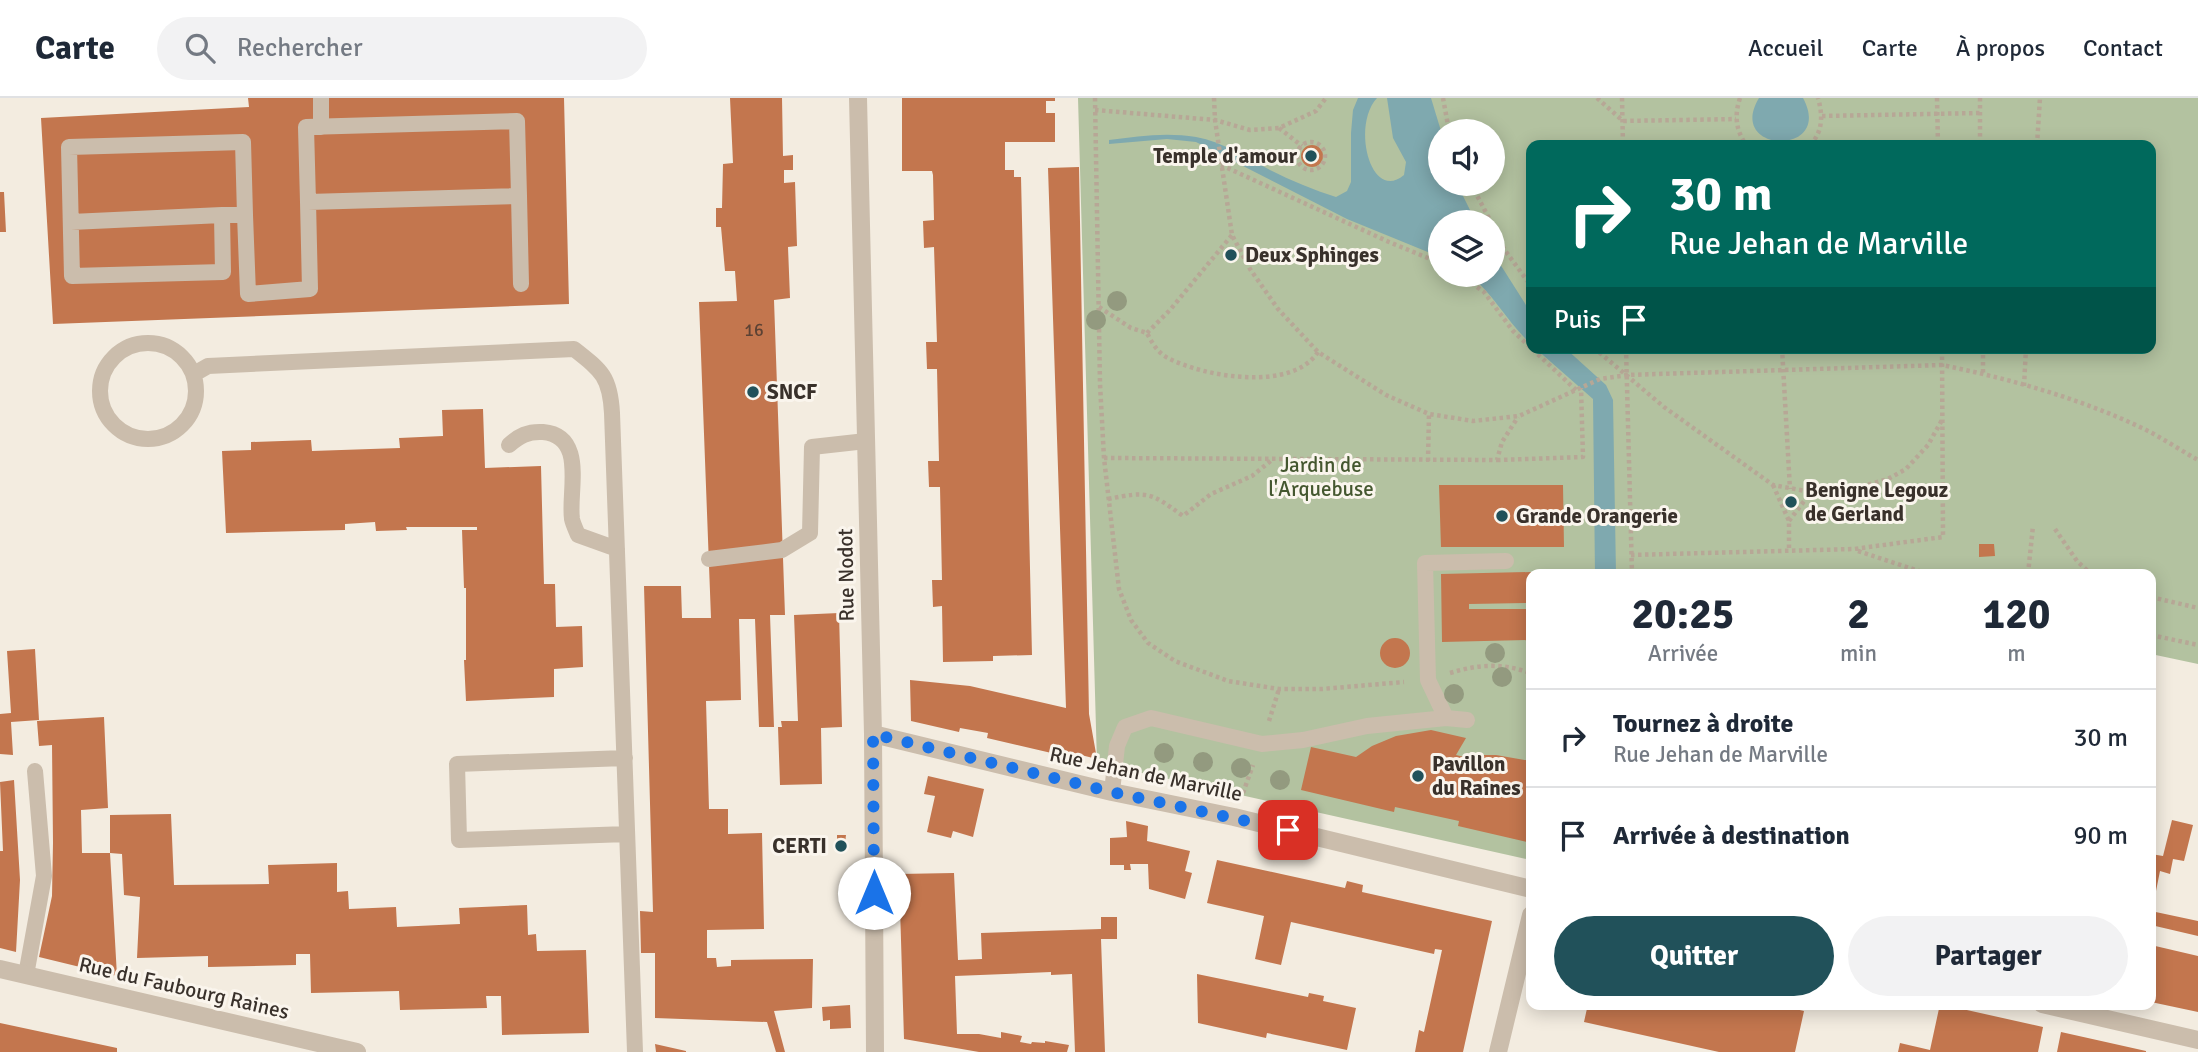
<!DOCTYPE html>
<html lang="fr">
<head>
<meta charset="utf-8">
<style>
  body { margin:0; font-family:Signika,sans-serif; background:#f2f2f3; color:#1f2937; height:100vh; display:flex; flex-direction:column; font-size:26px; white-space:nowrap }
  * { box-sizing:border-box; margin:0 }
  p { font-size:23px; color:#747a83 }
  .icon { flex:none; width:38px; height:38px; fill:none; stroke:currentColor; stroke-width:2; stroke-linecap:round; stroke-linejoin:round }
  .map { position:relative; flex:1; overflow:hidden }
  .sheet { position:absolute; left:1526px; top:471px; width:630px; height:441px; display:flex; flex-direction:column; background:#fff; border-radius:14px; box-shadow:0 4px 18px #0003 }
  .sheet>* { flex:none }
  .hud { position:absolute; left:1526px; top:42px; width:630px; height:214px; border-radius:14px; box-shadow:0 4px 18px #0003; background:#00695c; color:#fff; overflow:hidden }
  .tools { position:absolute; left:1428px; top:21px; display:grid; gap:14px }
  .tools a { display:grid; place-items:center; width:77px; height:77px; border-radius:50%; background:#fff; box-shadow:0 4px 18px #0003; font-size:35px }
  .pin { position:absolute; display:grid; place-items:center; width:60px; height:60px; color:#fff; margin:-30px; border-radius:14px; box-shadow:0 4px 10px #0006 }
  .me { position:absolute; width:77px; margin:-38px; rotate:0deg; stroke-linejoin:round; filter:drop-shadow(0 0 5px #0008) }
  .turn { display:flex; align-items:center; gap:24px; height:147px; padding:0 28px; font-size:32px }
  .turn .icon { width:91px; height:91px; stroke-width:2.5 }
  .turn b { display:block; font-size:49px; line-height:60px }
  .then { display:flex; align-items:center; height:66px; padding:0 28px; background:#0003; gap:14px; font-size:26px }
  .eta { display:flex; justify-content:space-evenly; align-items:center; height:119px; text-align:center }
  .eta b { font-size:42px; font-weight:700; line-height:49px }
  .primary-button { display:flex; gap:14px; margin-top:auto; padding:14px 28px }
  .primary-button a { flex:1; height:80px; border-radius:42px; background:#21515a; color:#fff; font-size:28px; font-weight:700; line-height:80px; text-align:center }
  .primary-button a+a { background:#f2f2f3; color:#1f2937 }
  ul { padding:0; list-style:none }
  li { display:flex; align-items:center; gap:21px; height:98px; padding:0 28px; border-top:2px solid #e0e1e3 }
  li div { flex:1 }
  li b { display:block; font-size:26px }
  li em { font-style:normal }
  header { display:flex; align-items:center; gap:42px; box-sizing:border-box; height:98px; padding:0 35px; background:#fff; border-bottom:2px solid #e0e1e3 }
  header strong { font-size:33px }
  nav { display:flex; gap:38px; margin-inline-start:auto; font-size:24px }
  .search { width:490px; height:63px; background:#f2f2f3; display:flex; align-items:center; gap:18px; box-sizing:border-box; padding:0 24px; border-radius:38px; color:#747a83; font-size:26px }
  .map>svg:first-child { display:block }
</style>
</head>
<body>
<header>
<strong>Carte</strong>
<div class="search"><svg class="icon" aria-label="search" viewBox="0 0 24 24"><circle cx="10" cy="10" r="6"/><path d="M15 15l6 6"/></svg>Rechercher</div>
<nav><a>Accueil</a><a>Carte</a><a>À propos</a><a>Contact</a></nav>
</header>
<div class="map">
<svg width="2198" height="954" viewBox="0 0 2198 954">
  <rect width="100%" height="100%" fill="#f3ece0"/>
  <!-- green -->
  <path fill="#b3c2a0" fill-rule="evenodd" d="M1078,0H2198V566L2151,556V476H1531V762L1097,665ZM1440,33H1493V86H1440ZM1531,47H2151V250H1531ZM1440,124H1493V177H1440Z"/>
  <!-- water -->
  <path fill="#7fa9af" d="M1358,0H1377C1351,28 1371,105 1404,77L1406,64L1393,40L1387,0H1431L1441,33L1440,86H1457L1476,124H1440V159L1347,121L1196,44L1167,41L1109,46V42C1138,38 1167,34 1196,39C1223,44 1247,60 1270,72C1292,83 1314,92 1336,99L1347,93L1351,84V35L1353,12Z
    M1759,0H1803C1835,59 1725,56 1759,0Z
    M1493,155L1531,215V246C1508,225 1494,197 1470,177H1493Z
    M1535,250H1565L1606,287L1613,302L1616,476H1595L1593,301Z"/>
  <!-- building -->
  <path fill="#c3764e" d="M248,0H564L569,206L53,226L41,20L249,9Z
    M730,0H782L783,58L793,57V72H784V85L795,84L797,148L788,149L790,200L774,202L785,517H770L774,629H759L755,521H739L741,602L706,603L709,711H728V736L762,735L764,831L707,832V860H716L717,869L731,868V862L813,861L812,910L774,913L785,954H776L767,924L655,920V855H641L640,813L653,814L644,488H681L682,520H711L699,204L737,203L735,173H725L721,129H716V110H722L723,66L733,65Z
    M902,0H1055V3H1046V15H1055V44H1005V72H1014V79H1021L1032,557L993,558V563L943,564L942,508L933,509L932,482H942L940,389H929L928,363H939L937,271H927L926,244H937L934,149L924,150L923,123L934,122L933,77L932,73H902Z
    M1301 58a11 11 0 1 1 22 0a11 11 0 1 1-22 0Z
    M1079,69L1089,616L1097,661L1061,652L1060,657L987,640L988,635L960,630L959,634L911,623L910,582L970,588L1066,610L1048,70Z
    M0,94H4L6,134H0Z
    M483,311L485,370L541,368L544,486H555L556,529L582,528L583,569L554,571V599L466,603L464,562H466V490H464L462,432H477V429H406L407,432L376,433L375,424L345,426V432L226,435L222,353L251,352V344L311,342L312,353L400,350L399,340L443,338L442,312Z
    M1439,387H1563L1564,449H1441Z
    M1979,446H1994L1995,458L1979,459Z
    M1531,474V505L1469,506V511H1531V542L1442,544L1441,476Z
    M839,515L842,629L821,630L822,686L780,687L778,629H782L781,623H798L794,517Z
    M1380 555a15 15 0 1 1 30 0a15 15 0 1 1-30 0Z
    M35,551L39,622L11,624L13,657L0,656V616L11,615L7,553Z
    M104,619L108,710L81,712L82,755H110L117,878L39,859L52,798L53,745L52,647L39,648L37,623Z
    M1431,632L1466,640L1456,657L1472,661L1473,657H1496L1531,663V745L1458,728L1459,723L1395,709L1394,714L1301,692L1311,649L1356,659L1372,648L1396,638Z
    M928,678L984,691L973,739L953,733L951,740L927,734L935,698L924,696Z
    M14,682L20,782L16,854L0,850V753H3L0,684Z
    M171,716L174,787L269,786L268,767L337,765V794L348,793L349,811L396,809L397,829L460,826L459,810L527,807L528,837L536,836L537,853L586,852L589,935L502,937L501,898H486L487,910L400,912L399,893L311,895L310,856H296V867L208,869V858L137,860L140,799L124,797L122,756L110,755V717Z
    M2172,722L2193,727L2184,763L2173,761L2170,776L2160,773L2154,803L2151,802V756L2163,758Z
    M1126,723L1148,728L1147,743L1190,753L1185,773L1192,775L1185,801L1149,791L1148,766H1130L1131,772H1124V767H1110V740L1127,739Z
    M837,737H846L844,754H837Z
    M1217,762L1345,790L1347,783L1363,787L1362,794L1492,823L1463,954H1415L1419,932L1424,934L1442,852L1435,851L1434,856L1291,824L1281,867L1255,861L1264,818L1207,805Z
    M954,775L958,862L982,861L981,835L1101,831V819H1117V841H1101L1105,954H1075L1072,876L1051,877V874L955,878L957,936H979L1001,940V934L1022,938L1020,944L1031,946L1032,944L1045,945V943L1069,947L1067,954H979L904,941L899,776Z
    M2151,813L2198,823V838L2151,827Z
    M2151,847L2198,858V914L2151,904Z
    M1197,876L1308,899L1309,895L1324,898L1323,903L1356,910L1347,952L1267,935L1266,940L1198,925Z
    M1588,906H1774L1804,913L1795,954H1719L1584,924Z
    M1940,906L2043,929L2038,954H1898L1900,945L1930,952Z
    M850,907L851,930L830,931V922L823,923L822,909Z
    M0,925L117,950V954H0Z
    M2061,934L2146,953V954H2057Z
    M655,946L686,953V954H656Z"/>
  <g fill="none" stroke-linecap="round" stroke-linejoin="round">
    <!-- path -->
    <path stroke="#b7a796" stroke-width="4.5" stroke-dasharray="3.5 3.5" stroke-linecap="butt" d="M1095,0L1100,286L1104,360L1119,491L1131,522L1148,545L1175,563L1228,583L1279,591H1322L1404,584
      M1214,0L1215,22L1232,137L1250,171L1278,211L1318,254L1386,297L1429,316L1473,323L1519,318L1600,281L1627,277L1942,267C2010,281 2079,300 2142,330C2161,339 2180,352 2198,362
      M1443,0L1449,33
      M1597,0L1623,23L1736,21
      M1622,0L1623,47
      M1740,0C1734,18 1736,32 1746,47
      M1937,0L1938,47
      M1980,0V47
      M1095,12L1215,22L1250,32L1279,30L1316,13L1326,0
      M1822,18L1980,15
      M1279,30L1302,48
      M1297 58a14 14 0 1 1 28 0a14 14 0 1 1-28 0Z
      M1810,47C1823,34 1823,17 1818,0
      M2037,47L2040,0
      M1221,67L1389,144L1440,165
      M1471,86L1491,124
      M1493,129L1504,151L1531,188
      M1460,177L1484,194L1513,233L1576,292
      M1099,209L1131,230L1147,235C1152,245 1158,255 1168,260C1204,279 1292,294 1318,254
      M1147,235L1170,212L1232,137
      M1594,250L1664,309L1773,387L1811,394L1863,388L1888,381L1906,371L1928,347L1942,322
      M1626,250L1632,476
      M1782,250L1790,391
      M1983,250V275
      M2024,288L2026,250
      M1104,360L1497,362L1502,344L1518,319
      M1497,362L1583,359L1581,290
      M1428,363L1429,316
      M1773,387L1789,423V451
      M1108,401C1148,393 1150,394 1183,418L1211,396L1252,378L1273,361
      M1789,423L1811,394
      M2055,431L2077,463L2091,476
      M1858,453L1928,476
      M1631,457L1854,451L1943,439L1942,250
      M2028,476L2033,428
      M2151,499L2198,510
      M2151,537L2198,547
      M1450,575C1480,566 1501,565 1531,575
      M1269,623L1279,591
      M1243,695L1253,667"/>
    <!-- service -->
    <path stroke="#cbbdac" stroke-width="16" d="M517,23L519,98L308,104L306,29Z
      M321,29V0
      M243,44L245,117H222L223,174L72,178L69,49Z
      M519,98L521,186
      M245,117L248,196L310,191L308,104
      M71,124L222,117
      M100 293a48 48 0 1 1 96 0a48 48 0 1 1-96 0Z
      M194,276L208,268L574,251C602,273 610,279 612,315L635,954
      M509,347C519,338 528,333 543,334C587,338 568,394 572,421C573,426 576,432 578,437L617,451
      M709,461L782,452L810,435L812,349L866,343
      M1446,620L1428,582L1425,465L1506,463
      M625,660L457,666L459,742L627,736
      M1112,694L1117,648L1125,629L1151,620L1262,646L1303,642L1367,628L1446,620L1467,622
      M26,877L44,778L35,673"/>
    <!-- minor -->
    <path stroke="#cbbdac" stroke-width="18" d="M858,0L873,636L875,954
      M873,636L1112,694L1234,719L1531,791
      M0,871L357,954
      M2042,906L2198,942
      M1498,954L1531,817"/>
  </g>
  <!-- trees -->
  <g fill="#939a7f">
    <circle cx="1117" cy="203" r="10"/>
    <circle cx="1096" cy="222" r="10"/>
    <circle cx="1495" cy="555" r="10"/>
    <circle cx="1502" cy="579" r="10"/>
    <circle cx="1454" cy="596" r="10"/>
    <circle cx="1164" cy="655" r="10"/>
    <circle cx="1203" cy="664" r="10"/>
    <circle cx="1241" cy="670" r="10"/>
    <circle cx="1280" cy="682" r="10"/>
  </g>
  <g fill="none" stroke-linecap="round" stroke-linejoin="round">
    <!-- route -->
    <path stroke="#1a73e8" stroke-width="12" stroke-dasharray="0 21.6" d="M874,795L873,636L1112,694L1288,732"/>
  </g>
  <!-- markers -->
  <g fill="#21515a" stroke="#faf5ed" stroke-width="2.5">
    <circle cx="1311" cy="58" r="7"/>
    <circle cx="1231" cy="157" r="7"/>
    <circle cx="753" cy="294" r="7"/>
    <circle cx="1791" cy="404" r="7"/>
    <circle cx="1502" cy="418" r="7"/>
    <circle cx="1418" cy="678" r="7"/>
    <circle cx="841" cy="748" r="7"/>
  </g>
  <g text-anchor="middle" stroke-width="6" stroke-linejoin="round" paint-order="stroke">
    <!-- number labels -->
    <g font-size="18" fill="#5c4234">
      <text x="754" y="238">16</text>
    </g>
    <!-- poi labels -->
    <g font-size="21" font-weight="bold" fill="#39312b" stroke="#faf5ed" text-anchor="start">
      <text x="1297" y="65" text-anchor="end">Temple d'amour</text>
      <text x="1245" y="164">Deux Sphinges</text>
      <text x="767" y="301">SNCF</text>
      <text x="1805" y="399">Benigne Legouz<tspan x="1805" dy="24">de Gerland</tspan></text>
      <text x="1516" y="425">Grande Orangerie</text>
      <text x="1432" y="673">Pavillon<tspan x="1432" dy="24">du Raines</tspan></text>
      <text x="827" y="755" text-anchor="end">CERTI</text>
    </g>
    <!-- park labels -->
    <g font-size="21" fill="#44572f" stroke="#faf5ed">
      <text x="1321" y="374">Jardin de<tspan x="1321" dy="24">l'Arquebuse</tspan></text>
    </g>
    <!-- street labels -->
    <g font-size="21" fill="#39312b" stroke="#faf5ed">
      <text transform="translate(846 477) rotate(-91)" y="7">Rue Nodot</text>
      <text transform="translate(1146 676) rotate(12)" y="7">Rue Jehan de Marville</text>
      <text transform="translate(184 890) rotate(13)" y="7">Rue du Faubourg Raines</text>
    </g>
  </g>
</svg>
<div class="tools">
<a><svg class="icon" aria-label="sound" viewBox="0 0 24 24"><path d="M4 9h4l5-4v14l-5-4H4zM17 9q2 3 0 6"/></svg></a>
<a><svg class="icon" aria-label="layers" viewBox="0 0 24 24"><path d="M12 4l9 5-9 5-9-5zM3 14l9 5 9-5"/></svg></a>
</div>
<div class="pin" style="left:1288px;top:732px;background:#d93025"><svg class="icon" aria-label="arrive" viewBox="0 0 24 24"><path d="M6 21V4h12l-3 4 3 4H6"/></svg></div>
<svg class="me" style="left:874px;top:795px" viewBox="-20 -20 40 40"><circle r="19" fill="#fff"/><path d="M0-13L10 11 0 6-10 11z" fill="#1a73e8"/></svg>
<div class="hud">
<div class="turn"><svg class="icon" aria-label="right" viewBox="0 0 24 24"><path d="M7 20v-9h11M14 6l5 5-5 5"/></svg><div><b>30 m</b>Rue Jehan de Marville</div></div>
<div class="then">Puis<svg class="icon" aria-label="arrive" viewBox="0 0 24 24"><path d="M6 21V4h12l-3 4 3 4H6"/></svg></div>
</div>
<section class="sheet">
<div class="eta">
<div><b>20:25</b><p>Arrivée</p></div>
<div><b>2</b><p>min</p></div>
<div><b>120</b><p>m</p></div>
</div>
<ul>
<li><svg class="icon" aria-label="right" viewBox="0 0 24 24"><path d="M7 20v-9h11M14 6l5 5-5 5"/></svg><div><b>Tournez à droite</b><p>Rue Jehan de Marville</p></div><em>30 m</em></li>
<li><svg class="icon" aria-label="arrive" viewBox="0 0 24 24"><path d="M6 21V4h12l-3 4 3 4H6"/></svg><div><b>Arrivée à destination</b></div><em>90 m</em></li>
</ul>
<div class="primary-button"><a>Quitter</a><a>Partager</a></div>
</section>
</div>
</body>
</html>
